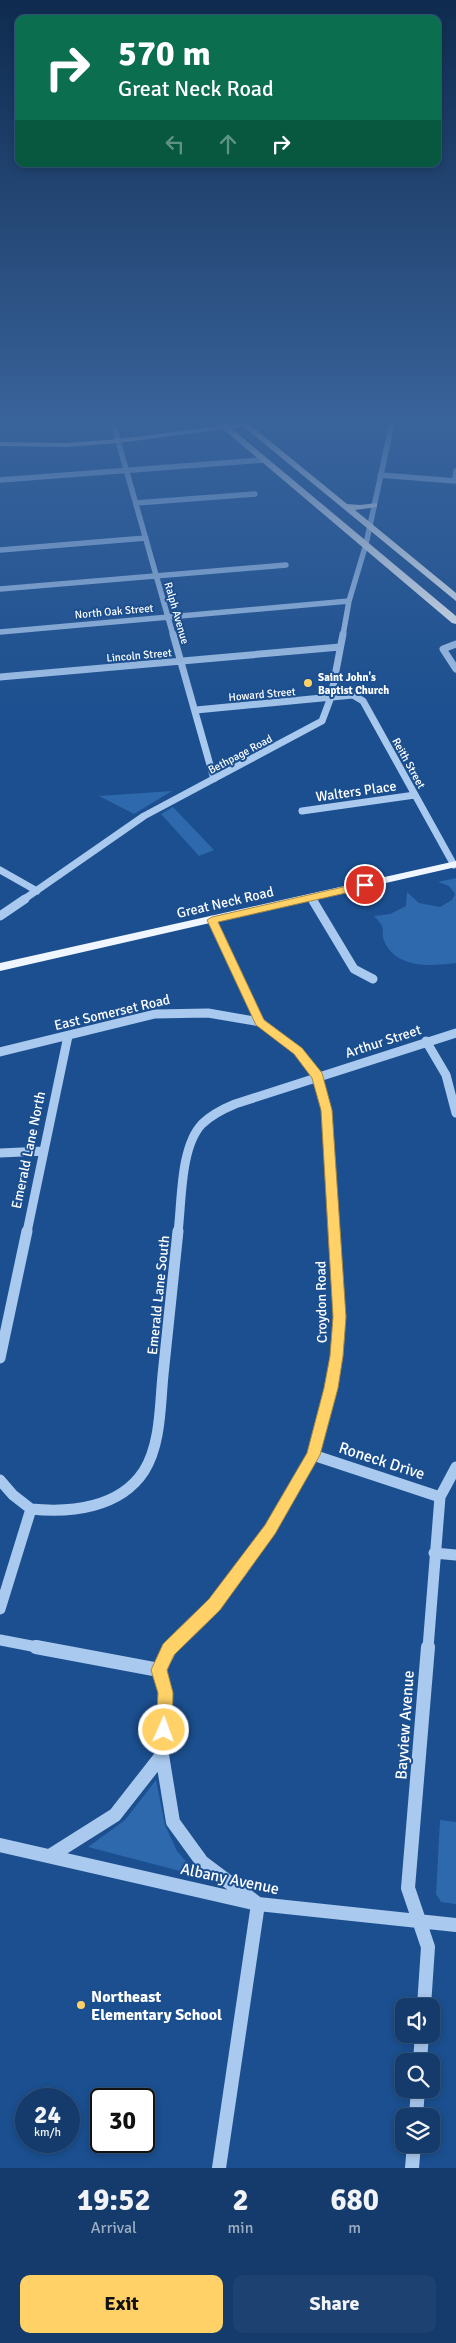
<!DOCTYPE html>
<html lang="en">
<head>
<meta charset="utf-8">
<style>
  body { margin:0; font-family:Signika,sans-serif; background:#1d4271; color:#f1f3f6; height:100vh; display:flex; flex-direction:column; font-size:19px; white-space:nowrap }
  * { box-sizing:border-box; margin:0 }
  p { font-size:16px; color:#9dadc1 }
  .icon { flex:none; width:28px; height:28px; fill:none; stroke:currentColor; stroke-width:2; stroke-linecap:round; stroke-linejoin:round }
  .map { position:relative; height:2168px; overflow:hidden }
  .drawer { display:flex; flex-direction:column; background:#143b6b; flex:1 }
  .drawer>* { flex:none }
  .banner { position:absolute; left:15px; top:15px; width:426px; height:152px; border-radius:10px; box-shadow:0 2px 8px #0003,0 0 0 1px #33557e; background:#0b6e4f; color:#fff; overflow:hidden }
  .fabs { position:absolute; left:395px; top:1998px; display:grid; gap:10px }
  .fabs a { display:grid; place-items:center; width:45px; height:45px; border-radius:10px; background:#143b6b; box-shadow:0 2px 8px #0003,0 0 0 1px #33557e; font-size:25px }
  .speed { position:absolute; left:15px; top:2088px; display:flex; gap:10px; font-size:25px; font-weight:700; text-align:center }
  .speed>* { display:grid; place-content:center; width:65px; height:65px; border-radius:50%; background:#143b6b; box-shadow:0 2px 8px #0003,0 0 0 1px #33557e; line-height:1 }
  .speed small { font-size:12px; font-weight:400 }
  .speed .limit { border:2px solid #111; border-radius:8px; background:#fff; color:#111 }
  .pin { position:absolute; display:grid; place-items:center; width:42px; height:42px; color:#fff; margin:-21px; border:2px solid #fff; border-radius:50%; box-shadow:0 1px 5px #0007 }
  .me { position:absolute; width:55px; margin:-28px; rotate:2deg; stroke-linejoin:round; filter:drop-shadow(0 0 4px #0008) }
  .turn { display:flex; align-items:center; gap:18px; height:105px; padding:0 20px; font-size:22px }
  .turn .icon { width:65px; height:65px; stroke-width:2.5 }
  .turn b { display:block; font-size:35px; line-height:42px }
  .lanes { display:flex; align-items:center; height:48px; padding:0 20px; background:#0003; justify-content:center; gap:25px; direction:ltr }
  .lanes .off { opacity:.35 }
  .eta { display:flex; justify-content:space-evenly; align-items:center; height:85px; text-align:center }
  .eta b { font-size:30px; font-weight:700; line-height:35px }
  .primary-button { display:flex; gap:10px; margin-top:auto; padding:10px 20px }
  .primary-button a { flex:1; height:58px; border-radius:10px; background:#ffd166; color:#111; font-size:20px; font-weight:700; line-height:58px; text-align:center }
  .primary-button a+a { background:#1d4271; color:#f1f3f6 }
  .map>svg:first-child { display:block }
</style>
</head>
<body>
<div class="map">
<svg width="456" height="2168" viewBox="0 0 456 2168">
  <rect width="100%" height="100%" fill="#1b4f8f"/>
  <!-- green -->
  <path fill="#2e69ad" d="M172,791L134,814L99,796Z
    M173,807L214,850L199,856L161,814Z
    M456,878V963C432,966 398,969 385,943C379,931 389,931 374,916L390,914L406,906L407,892L419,903L440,907L452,900L455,894L449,886L438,882Z
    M156,1780L165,1825L177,1851L199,1876L88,1847L125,1820Z
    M440,1820L456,1822V1904L441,1902L436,1894Z"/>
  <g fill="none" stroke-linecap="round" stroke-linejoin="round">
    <!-- minor-far4 -->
    <path stroke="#a9c9ee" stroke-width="5.5" d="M113,423L173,635
      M380,475L456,481
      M455,479L456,471
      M0,480L264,460
      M136,503L255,494
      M0,550L146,538
      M0,589L286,565
      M0,632L349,601
      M343,635L349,601L366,544L392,423"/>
    <!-- minor-far3 -->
    <path stroke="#a9c9ee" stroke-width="7" d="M173,634L214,779
      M456,644L443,649L456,669
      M0,677L340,647
      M196,710L353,695L363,701L454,865
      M302,811L415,795
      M0,870L37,891
      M311,898L312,900
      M23,900L144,816L322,721L331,697L343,634"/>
    <!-- minor-far2 -->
    <path stroke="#a9c9ee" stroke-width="9" d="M312,899L354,969L373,979
      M0,916L25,899
      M212,920L260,1022L298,1051L318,1076L326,1110L334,1232
      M426,1041L446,1075L456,1113
      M0,1052L155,1014L208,1013L260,1022
      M0,1153L44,1151
      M27,1232L68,1036
      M178,1232C182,1201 180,1147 202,1124C211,1115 223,1109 235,1104L456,1033"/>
    <!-- minor-far1 -->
    <path stroke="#a9c9ee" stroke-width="11" d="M0,1358L27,1231
      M313,1455L440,1497
      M0,1480L13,1495L31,1509L0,1609
      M31,1509C71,1513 120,1508 144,1471C161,1444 160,1405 163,1375C168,1327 173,1279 178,1231
      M434,1553L456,1555
      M0,1640L42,1648
      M170,1648L215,1605L241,1572L270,1530L313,1455L331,1388L337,1356L339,1317L334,1231
      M428,1648L440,1497L456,1467"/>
    <!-- minor -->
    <path stroke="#a9c9ee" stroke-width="14" d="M36,1647L159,1670
      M171,1647L159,1670L166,1693L162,1755L173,1822L202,1862L258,1904L219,2168
      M0,1845L258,1904L456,1925
      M50,1856L115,1815L162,1755
      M424,2006L428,1947L408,1888L428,1647
      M420,2061L422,2034
      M416,2116L418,2089
      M412,2168L414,2144"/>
    <!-- major -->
    <path fill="#f0f6ff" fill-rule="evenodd" d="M245,423L247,424V426L118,443L66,447L0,446V442L66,443L118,439Z
      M456,861V867L0,971V963Z"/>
    <!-- highway -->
    <path fill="#fff" fill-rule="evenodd" d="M216,423H225L456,616V624L452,623Z
      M239,423H248L347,504L360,505L377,503V507L355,510L456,593V601Z"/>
  </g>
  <!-- sky -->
  <linearGradient id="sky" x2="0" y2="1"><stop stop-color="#0f2b4f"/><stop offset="0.58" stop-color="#39639b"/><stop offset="1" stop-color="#39639b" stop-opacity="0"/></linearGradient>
  <rect width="456" height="726" fill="url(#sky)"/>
  <!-- route -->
  <path fill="#ffd166" stroke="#a68842" d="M365,882L368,883V888L218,922L264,1020L302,1048L322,1073L332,1110L346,1317L343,1356L338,1388L320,1455L275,1534L220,1610L174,1655L167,1670L173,1693L172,1730L170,1735L164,1738L158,1735L156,1730L158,1693L151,1670L163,1644L209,1599L265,1525L307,1453L324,1388L330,1356L333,1317L321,1110L312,1078L294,1054L256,1025L207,920L212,917Z"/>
  <!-- markers -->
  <g fill="#ffd166" stroke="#1b4f8f" stroke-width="2">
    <circle cx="308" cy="683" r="5"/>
    <circle cx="81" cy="2005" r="5"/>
  </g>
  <g text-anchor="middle" stroke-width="4" stroke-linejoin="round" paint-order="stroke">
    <!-- far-street labels -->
    <g font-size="11" fill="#fff" stroke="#1b4f8f">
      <text transform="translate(114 611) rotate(-5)" y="4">North Oak Street</text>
      <text transform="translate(177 613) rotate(74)" y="4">Ralph Avenue</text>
      <text transform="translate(139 655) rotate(-5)" y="4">Lincoln Street</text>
      <text transform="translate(262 694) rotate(-5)" y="4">Howard Street</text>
      <text transform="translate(240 754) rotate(-28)" y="4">Bethpage Road</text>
      <text transform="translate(409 763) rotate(61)" y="4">Reith Street</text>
    </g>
    <!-- far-poi labels -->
    <g font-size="11" font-weight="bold" fill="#fff" stroke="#1b4f8f" text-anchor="start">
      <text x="318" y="681">Saint John's<tspan x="318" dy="13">Baptist Church</tspan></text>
    </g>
    <!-- street labels -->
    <g font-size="14" fill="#fff" stroke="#1b4f8f">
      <text transform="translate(356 791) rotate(-8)" y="5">Walters Place</text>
      <text transform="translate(225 902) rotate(-13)" y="5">Great Neck Road</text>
      <text transform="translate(112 1012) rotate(-13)" y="5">East Somerset Road</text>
      <text transform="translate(383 1041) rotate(-18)" y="5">Arthur Street</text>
      <text transform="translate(28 1150) rotate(-78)" y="5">Emerald Lane North</text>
      <text transform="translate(158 1295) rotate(-84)" y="5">Emerald Lane South</text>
      <text transform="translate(321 1302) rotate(-91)" y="5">Croydon Road</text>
    </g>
    <!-- near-street labels -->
    <g font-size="16" fill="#fff" stroke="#1b4f8f">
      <text transform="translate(382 1460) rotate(18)" y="6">Roneck Drive</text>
      <text transform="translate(404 1725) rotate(-86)" y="6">Bayview Avenue</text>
      <text transform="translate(230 1878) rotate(12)" y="6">Albany Avenue</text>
    </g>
    <!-- near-poi labels -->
    <g font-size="16" font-weight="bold" fill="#fff" stroke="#1b4f8f" text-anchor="start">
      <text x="91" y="2002">Northeast<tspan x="91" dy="18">Elementary School</tspan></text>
    </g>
  </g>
</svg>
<div class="fabs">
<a><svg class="icon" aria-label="sound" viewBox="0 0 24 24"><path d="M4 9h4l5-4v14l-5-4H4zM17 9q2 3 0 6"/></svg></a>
<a><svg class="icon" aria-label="search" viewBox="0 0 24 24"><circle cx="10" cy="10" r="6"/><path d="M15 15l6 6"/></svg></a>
<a><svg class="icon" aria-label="layers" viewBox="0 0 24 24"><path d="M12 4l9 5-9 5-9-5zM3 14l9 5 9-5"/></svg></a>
</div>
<div class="speed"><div>24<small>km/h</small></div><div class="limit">30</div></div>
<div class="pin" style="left:365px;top:885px;background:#d93025"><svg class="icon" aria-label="arrive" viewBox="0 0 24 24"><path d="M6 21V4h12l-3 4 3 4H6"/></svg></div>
<svg class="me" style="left:164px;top:1730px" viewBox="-20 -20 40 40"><circle r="17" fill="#ffd166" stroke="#fff" stroke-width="3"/><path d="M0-11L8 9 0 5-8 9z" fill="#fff"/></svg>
<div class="banner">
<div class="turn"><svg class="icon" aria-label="right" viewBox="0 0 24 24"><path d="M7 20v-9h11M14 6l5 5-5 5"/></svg><div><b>570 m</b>Great Neck Road</div></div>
<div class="lanes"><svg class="icon off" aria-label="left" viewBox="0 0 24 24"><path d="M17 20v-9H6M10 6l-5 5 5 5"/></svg><svg class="icon off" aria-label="ahead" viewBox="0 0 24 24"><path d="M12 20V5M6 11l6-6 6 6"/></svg><svg class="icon" aria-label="right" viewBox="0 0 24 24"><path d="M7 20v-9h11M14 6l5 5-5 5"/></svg></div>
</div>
</div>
<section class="drawer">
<div class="eta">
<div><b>19:52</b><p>Arrival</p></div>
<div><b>2</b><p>min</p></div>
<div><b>680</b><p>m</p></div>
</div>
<div class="primary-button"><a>Exit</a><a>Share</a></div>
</section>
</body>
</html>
